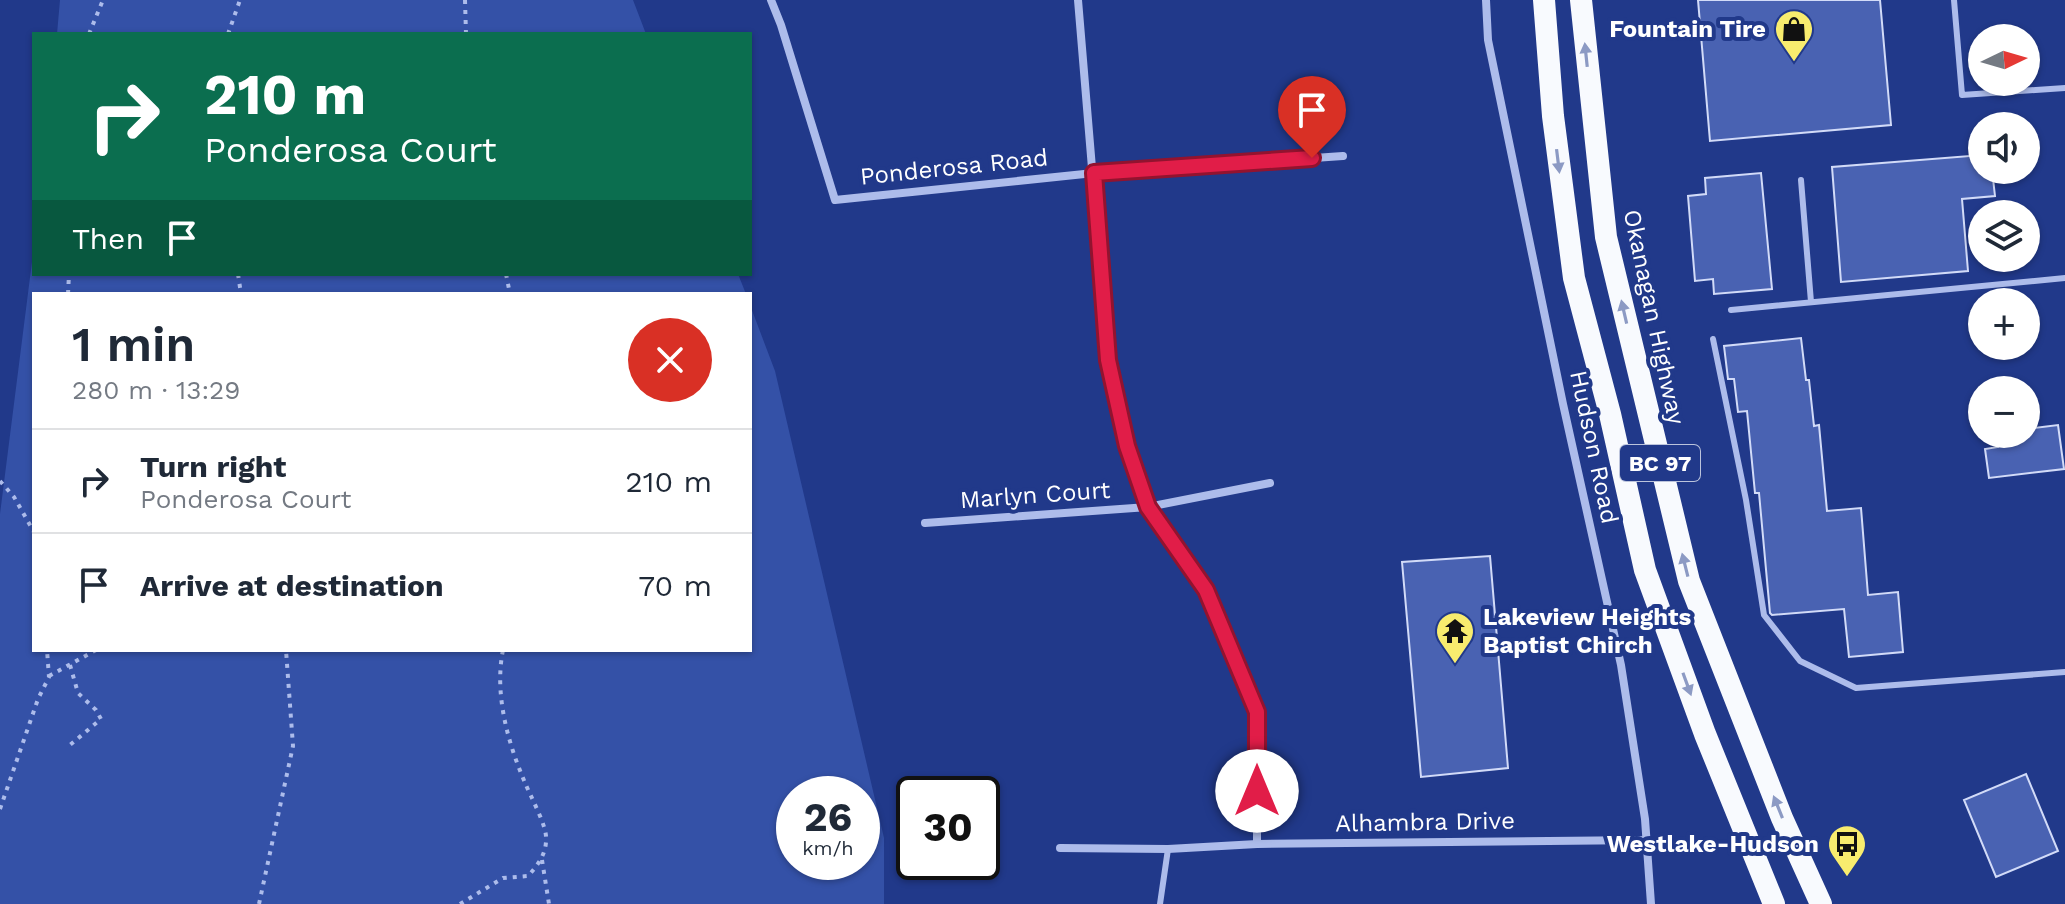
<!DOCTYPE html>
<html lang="en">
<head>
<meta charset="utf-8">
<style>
  body { margin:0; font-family:"Work Sans",sans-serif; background:#f6f6f7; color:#1f2937; height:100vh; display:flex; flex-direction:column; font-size:30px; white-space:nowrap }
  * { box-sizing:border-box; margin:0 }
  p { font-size:26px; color:#747a83 }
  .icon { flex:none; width:44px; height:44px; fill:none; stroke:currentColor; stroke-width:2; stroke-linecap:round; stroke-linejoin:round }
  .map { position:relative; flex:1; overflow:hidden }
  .side { position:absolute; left:32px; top:292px; width:720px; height:360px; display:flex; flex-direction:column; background:#fff; border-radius:0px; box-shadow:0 2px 6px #0004 }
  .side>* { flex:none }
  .hud { position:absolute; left:32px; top:32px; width:720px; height:244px; border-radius:0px; box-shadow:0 2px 6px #0004; background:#0b6e4f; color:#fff; overflow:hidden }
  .needle { width:52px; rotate:85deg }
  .tools { position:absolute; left:1968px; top:24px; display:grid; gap:16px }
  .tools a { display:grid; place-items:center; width:72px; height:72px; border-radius:50%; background:#fff; box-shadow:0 2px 6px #0004; font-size:40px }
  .speed { position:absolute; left:776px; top:776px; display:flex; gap:16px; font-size:40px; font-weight:700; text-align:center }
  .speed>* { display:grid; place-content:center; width:104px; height:104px; border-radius:50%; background:#fff; box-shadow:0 2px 6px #0004; line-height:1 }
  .speed small { font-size:20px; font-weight:400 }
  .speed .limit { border:4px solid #111; border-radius:12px; background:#fff; color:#111 }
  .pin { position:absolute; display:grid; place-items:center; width:68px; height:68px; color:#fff; margin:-82px -34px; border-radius:50% 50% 50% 0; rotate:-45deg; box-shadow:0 0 8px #0007 }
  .pin .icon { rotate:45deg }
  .me { position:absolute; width:88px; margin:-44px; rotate:0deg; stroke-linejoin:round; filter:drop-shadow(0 0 6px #0008) }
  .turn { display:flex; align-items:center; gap:28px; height:168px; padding:0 40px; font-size:36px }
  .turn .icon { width:104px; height:104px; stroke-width:2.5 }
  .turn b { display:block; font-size:56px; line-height:68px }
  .then { display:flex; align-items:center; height:76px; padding:0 40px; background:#0003; gap:16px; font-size:30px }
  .round { display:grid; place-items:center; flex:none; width:84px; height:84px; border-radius:42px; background:#f6f6f7 }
  .summary { display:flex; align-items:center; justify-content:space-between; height:136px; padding:0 40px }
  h1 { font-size:48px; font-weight:600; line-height:60px }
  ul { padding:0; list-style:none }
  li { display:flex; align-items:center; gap:24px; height:104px; padding:0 40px; border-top:2px solid #e0e1e3 }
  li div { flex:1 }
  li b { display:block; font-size:30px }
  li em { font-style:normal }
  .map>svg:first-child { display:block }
</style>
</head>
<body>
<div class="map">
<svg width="2065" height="904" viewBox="0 0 2065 904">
  <rect width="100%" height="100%" fill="#21398a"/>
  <!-- green -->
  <path fill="#3451a7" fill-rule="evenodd" d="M60,0H633L646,34H57Z
    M34,246V274H738L746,294H34V650H750V305L775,371L884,838V904H0V514ZM794,794H862V862H794Z"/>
  <!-- building -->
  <path fill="#4962b2" stroke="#d2dbf8" stroke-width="2" d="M1698,0H1880L1891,125L1710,141Z
    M1982,155V170H1992L1995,196L1962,199L1968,271L1841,282L1832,167Z
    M1761,173L1772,289L1714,294L1713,279L1695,281L1688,196L1706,194L1705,178Z
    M1801,338L1806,380H1809L1814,426L1819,425L1827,511L1861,508L1868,595L1898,592L1903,652L1849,657L1844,609L1772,615L1770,613L1759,493H1755L1747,411L1738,412L1734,379H1728L1724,346Z
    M2058,425L2064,469L1989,478L1985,449L1998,447L1996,434H2026V429Z
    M1490,556L1508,768L1421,777L1402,562Z
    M2026,774L2058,851L1996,877L1964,800Z"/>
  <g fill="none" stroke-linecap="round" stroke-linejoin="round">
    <!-- path -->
    <path stroke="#adbceb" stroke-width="4" stroke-dasharray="4 6" stroke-linecap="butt" d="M465,0L466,34
      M89,34L103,0
      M228,34L240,0
      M238,274L241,294
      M506,274L510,294
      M68,294L69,274
      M0,481L14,497L34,532
      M70,665L78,693L96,710L101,719L70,745
      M49,676L96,650
      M0,809L38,699L49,677L47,650
      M542,860L549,904
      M259,904L293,746L286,650
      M460,904L503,878L528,876C538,865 547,853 546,837C546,825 531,797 526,785C508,744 494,694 503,650"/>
    <!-- service -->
    <path stroke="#adbceb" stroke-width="6" d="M1954,0L1962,95L2065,88
      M1801,180L1811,302
      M1731,310L2065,278
      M1713,339L1746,500L1764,615L1800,661L1856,688L2065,672
      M1160,904L1168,849"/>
    <!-- minor -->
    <path stroke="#adbceb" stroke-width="8" d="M771,0L781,25L835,200L1094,173L1343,156
      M1078,0L1108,360L1127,446L1148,507L1206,590L1257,712V844
      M1486,0L1488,40L1563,404L1621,665L1645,819L1651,904
      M925,523L1148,507L1270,483
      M1060,848L1168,849L1257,844L1646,840"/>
    <!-- trunk -->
    <path stroke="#f8fafe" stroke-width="22" d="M1544,0L1553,116L1574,278L1610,414L1645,570L1705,734L1774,904
      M1581,0L1606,237L1689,581L1782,818L1821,904"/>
  </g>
  <!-- one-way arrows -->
  <defs><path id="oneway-solid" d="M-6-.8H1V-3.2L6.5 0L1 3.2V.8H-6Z" transform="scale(2)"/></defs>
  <g fill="#8c9ac4">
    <use href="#oneway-solid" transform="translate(1586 55) rotate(-96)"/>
    <use href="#oneway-solid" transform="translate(1558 161) rotate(83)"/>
    <use href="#oneway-solid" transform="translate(1624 312) rotate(-103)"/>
    <use href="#oneway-solid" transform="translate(1685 565) rotate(-104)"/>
    <use href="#oneway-solid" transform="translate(1687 684) rotate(70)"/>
    <use href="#oneway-solid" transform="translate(1778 807) rotate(-112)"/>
  </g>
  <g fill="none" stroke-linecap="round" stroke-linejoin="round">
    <!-- route casing -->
    <g stroke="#92132f" stroke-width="20">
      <path id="route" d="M1257,791V712L1206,590L1148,507L1127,446L1108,360L1094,173L1312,158"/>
    </g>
    <!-- route -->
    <use href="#route" stroke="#e11d48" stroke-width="14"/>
  </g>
  <!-- icons -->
  <defs>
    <g id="shop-pin" transform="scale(2)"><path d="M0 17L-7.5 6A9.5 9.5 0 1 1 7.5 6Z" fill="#f8ec6e" stroke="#21398a"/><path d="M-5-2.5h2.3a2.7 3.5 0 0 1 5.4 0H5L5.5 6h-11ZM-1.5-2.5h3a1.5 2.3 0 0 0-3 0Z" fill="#111"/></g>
    <g id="temple-pin" transform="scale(2)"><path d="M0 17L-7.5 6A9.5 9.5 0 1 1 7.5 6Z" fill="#f8ec6e" stroke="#21398a"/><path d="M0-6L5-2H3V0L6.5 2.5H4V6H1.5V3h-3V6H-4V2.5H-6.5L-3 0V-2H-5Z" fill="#111"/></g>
    <g id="bus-pin" transform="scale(2)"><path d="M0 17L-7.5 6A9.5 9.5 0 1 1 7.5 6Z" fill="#f8ec6e" stroke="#21398a"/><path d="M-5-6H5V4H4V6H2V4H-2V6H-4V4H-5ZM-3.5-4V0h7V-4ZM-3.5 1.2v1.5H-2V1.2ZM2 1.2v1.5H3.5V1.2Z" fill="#111"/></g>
  </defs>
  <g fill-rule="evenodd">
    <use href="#shop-pin" x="1794" y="29"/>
    <use href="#temple-pin" x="1455" y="631"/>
    <use href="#bus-pin" x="1847" y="844"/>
  </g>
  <g text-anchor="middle" stroke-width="8" stroke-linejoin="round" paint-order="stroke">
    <!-- shield labels -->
    <rect fill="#21398a" stroke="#bcc4dc" stroke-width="2" x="1620" y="445" width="80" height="36" rx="6"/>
    <g font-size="22" font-weight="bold" fill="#fff">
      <text x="1660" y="471">BC 97</text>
    </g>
    <!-- poi labels -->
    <g font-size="24" font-weight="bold" fill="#fff" stroke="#21398a" text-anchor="end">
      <text x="1766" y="37">Fountain Tire</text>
      <text x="1483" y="625" text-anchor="start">Lakeview Heights<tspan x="1483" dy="28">Baptist Chirch</tspan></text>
      <text x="1819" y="852">Westlake-Hudson</text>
    </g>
    <!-- street labels -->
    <g font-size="24" fill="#fff" stroke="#21398a">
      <text transform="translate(954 167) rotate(-6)" y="8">Ponderosa Road</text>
      <text transform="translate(1654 317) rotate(78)" y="8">Okanagan Highway</text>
      <text transform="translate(1594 447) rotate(78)" y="8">Hudson Road</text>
      <text transform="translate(1035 495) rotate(-4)" y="8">Marlyn Court</text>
      <text transform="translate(1425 822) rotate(-1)" y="8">Alhambra Drive</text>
    </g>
  </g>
</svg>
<div class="tools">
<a><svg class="needle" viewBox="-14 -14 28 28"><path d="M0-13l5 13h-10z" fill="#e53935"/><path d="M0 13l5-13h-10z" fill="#747a83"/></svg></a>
<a><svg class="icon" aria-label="sound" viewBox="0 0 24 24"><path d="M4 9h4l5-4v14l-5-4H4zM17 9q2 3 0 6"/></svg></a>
<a><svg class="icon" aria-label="layers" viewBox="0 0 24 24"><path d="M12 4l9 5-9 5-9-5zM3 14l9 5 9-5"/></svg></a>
<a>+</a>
<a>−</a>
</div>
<div class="speed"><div>26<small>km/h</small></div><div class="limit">30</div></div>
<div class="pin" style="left:1312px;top:158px;background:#d93025"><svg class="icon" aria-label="arrive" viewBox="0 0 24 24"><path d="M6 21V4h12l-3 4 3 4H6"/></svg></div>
<svg class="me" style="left:1257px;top:791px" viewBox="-20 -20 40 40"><circle r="19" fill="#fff"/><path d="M0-13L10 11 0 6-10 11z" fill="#e11d48"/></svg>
<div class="hud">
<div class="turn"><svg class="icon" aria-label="right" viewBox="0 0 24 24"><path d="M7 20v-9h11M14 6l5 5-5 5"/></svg><div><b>210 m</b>Ponderosa Court</div></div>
<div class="then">Then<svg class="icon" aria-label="arrive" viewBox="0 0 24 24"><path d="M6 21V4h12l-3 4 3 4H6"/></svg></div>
</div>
<section class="side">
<div class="summary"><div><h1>1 min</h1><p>280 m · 13:29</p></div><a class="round" style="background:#d93025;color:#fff"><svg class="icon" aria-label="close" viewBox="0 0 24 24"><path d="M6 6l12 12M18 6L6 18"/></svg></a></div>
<ul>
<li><svg class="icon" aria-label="right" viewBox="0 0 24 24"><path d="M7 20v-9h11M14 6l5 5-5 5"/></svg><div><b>Turn right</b><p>Ponderosa Court</p></div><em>210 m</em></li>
<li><svg class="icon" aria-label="arrive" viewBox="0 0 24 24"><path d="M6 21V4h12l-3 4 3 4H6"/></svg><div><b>Arrive at destination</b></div><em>70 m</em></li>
</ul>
</section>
</div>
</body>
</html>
